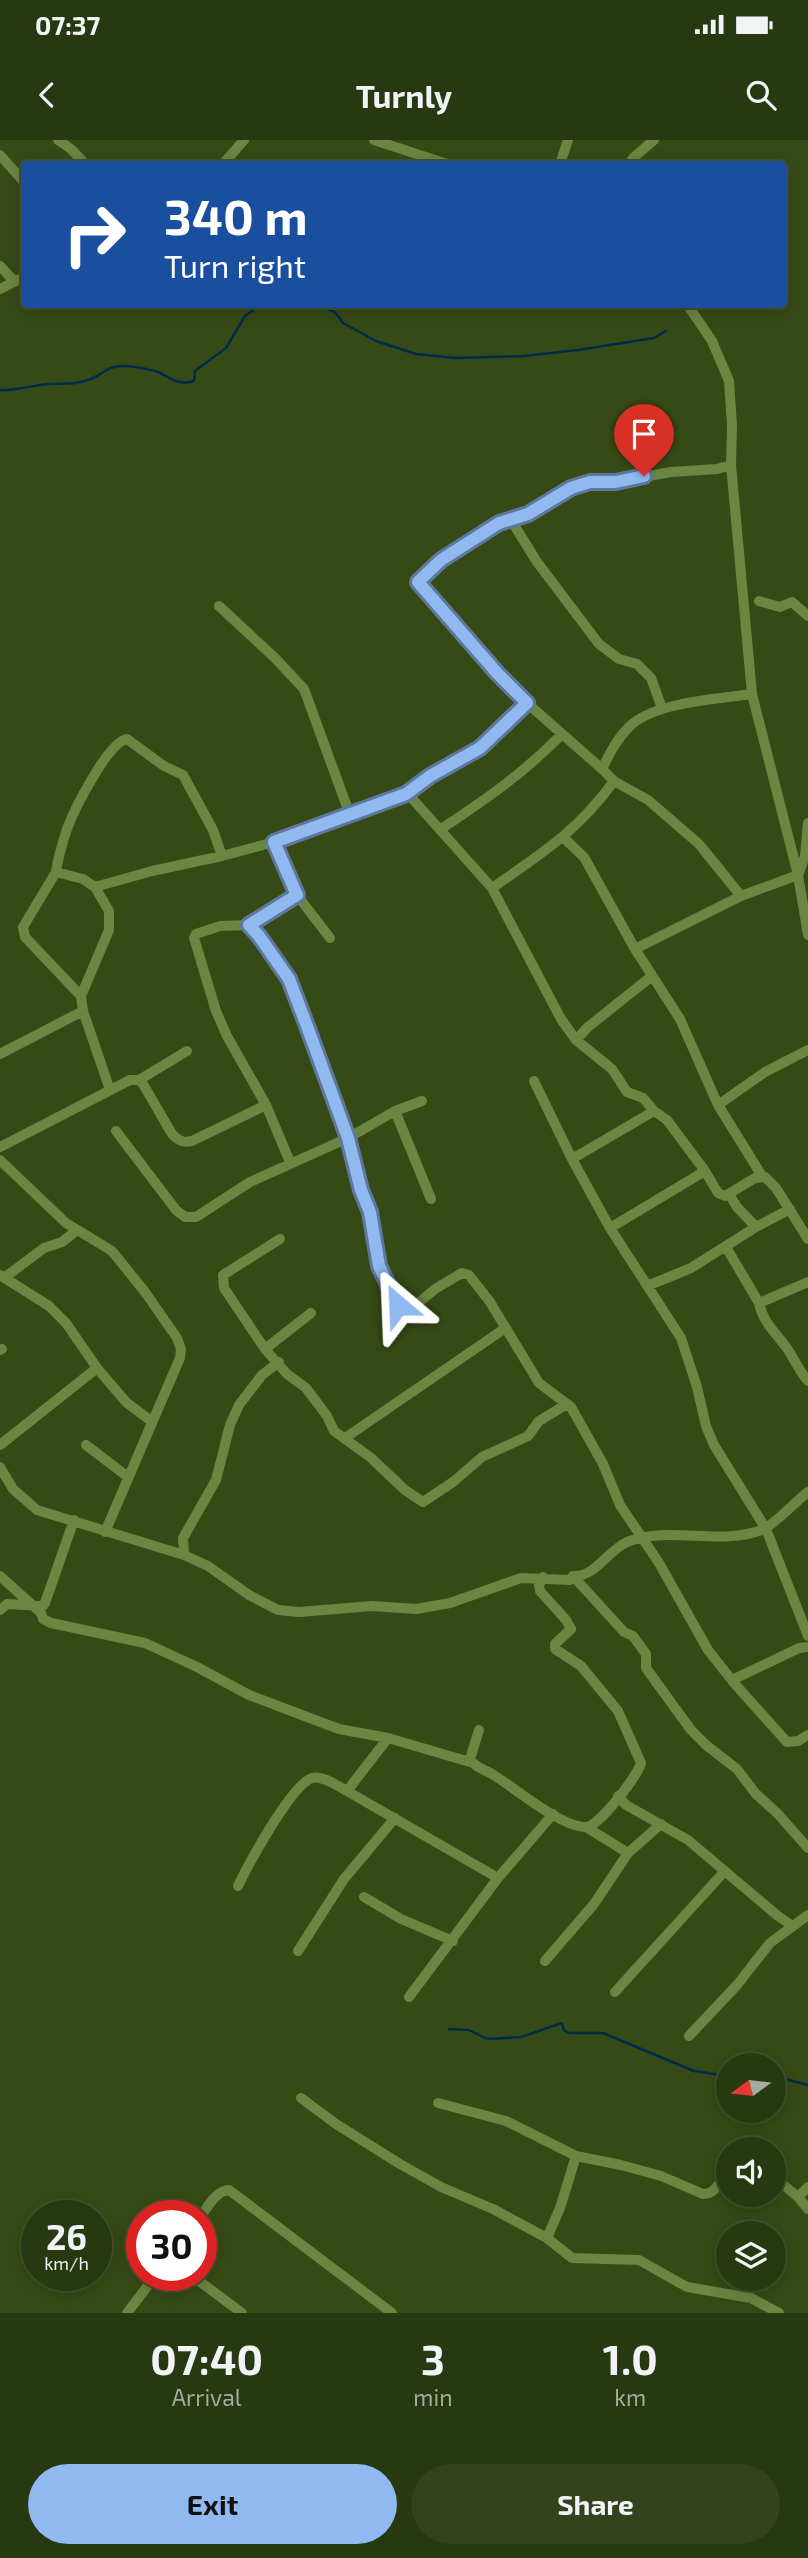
<!DOCTYPE html>
<html lang="en">
<head>
<meta charset="utf-8">
<style>
  body { margin:0; font-family:"Exo 2",sans-serif; background:#34431e; color:#f1f3f6; height:100vh; display:flex; flex-direction:column; font-size:26px; white-space:nowrap }
  * { box-sizing:border-box; margin:0 }
  p { font-size:23px; color:#a5ac9f }
  .icon { flex:none; width:38px; height:38px; fill:none; stroke:currentColor; stroke-width:2; stroke-linecap:round; stroke-linejoin:round }
  .map { position:relative; height:2173px; overflow:hidden }
  .details { display:flex; flex-direction:column; background:#283810; flex:1 }
  .details>* { flex:none }
  .guide { position:absolute; left:21px; top:21px; width:766px; height:147px; border-radius:7px; box-shadow:0 4px 18px #0003,0 0 0 2px #445230; background:#1a4fa0; color:#fff; overflow:hidden }
  .needle { width:46px; rotate:255deg }
  .controls { position:absolute; left:716px; top:1913px; display:grid; gap:14px }
  .controls a { display:grid; place-items:center; width:70px; height:70px; border-radius:50%; background:#283810; box-shadow:0 4px 18px #0003,0 0 0 2px #445230; font-size:35px }
  .speed { position:absolute; left:21px; top:2060px; display:flex; gap:14px; font-size:35px; font-weight:700; text-align:center }
  .speed>* { display:grid; place-content:center; width:91px; height:91px; border-radius:50%; background:#283810; box-shadow:0 4px 18px #0003,0 0 0 2px #445230; line-height:1 }
  .speed small { font-size:18px; font-weight:400 }
  .speed .limit { border:10px solid #d22; background:#fff; color:#111 }
  .pin { position:absolute; display:grid; place-items:center; width:60px; height:60px; color:#fff; margin:-72px -30px; border-radius:50% 50% 50% 0; rotate:-45deg; box-shadow:0 0 7px #0007 }
  .pin .icon { rotate:45deg }
  .me { position:absolute; width:77px; margin:-38px; rotate:334deg; stroke-linejoin:round; filter:drop-shadow(0 0 5px #0008) }
  .turn { display:flex; align-items:center; gap:24px; height:147px; padding:0 28px; font-size:32px }
  .turn .icon { width:91px; height:91px; stroke-width:2.5 }
  .turn b { display:block; font-size:49px; line-height:60px }
  .eta { display:flex; justify-content:space-evenly; align-items:center; height:119px; text-align:center }
  .eta b { font-size:42px; font-weight:700; line-height:49px }
  .action { display:flex; gap:14px; margin-top:auto; padding:14px 28px }
  .action a { flex:1; height:80px; border-radius:42px; background:#90b9f0; color:#111; font-size:28px; font-weight:700; line-height:80px; text-align:center }
  .action a+a { background:#34431e; color:#f1f3f6 }
  .status { display:flex; justify-content:space-between; align-items:center; height:49px; padding:0 35px; background:#283810; direction:ltr }
  .status svg { height:19px; fill:currentColor }
  header { display:flex; justify-content:space-between; align-items:center; height:91px; padding:0 28px; background:#283810; font-size:32px; font-weight:700 }
  .map>svg:first-child { display:block }
</style>
</head>
<body>
<div class="status"><b>07:37</b><svg viewBox="0 0 49 12"><path d="M0 12V9h3v3zM5 12V6h3v6zM10 12V3h3v9zM15 12V0h3v12zM26 1h20v11H26zM47 4h2v5h-2z"/></svg></div>
<header><svg class="icon" aria-label="back" viewBox="0 0 24 24"><path d="M15 5l-7 7 7 7"/></svg>Turnly<svg class="icon" aria-label="search" viewBox="0 0 24 24"><circle cx="10" cy="10" r="6"/><path d="M15 15l6 6"/></svg></header>
<div class="map">
<svg width="808" height="2173" viewBox="0 0 808 2173">
  <rect width="100%" height="100%" fill="#364a15"/>
  <g fill="none" stroke-linecap="round" stroke-linejoin="round">
    <!-- stream -->
    <path stroke="#002b4d" stroke-width="2.5" d="M313,164L335,172L343,183L376,201L416,214L455,218L524,216L578,210L654,198L666,191
      M0,250C17,251 32,245 49,244C64,243 76,245 91,239C105,233 108,225 126,226C136,227 149,229 158,232C171,238 179,246 194,241L195,231L226,208L245,176L262,164
      M449,1889L469,1890L487,1899L521,1897L562,1883L564,1890L569,1893H603L694,1931L728,1936
      M774,1936L808,1945"/>
    <!-- minor -->
    <path stroke="#6a8640" stroke-width="10" d="M58,0L71,9L85,24
      M374,0L447,24
      M0,15L24,42
      M223,24L244,0
      M560,24L568,0
      M629,24L633,18L654,0
      M0,126L14,141
      M0,149L24,137
      M687,164L712,201L729,241L732,285L731,325L752,554L798,735L808,795
      M511,380L537,422L599,504L619,519L637,524L651,538L662,568
      M759,461L780,467L792,462L808,476
      M219,466L275,518L304,549L350,675
      M527,563L497,533L418,442L441,420L499,383L528,374L571,348L590,342H616L671,332L717,329L731,325
      M614,641L602,629C609,615 616,600 628,588C652,562 718,559 752,554
      M406,655L430,636L479,608L527,563L602,629
      M441,689C485,660 524,633 561,595
      M564,698L584,717L635,809
      M274,702L297,755L330,798
      M222,716L274,702L402,655H409L492,748L561,879L576,900L612,929L627,952L643,958L654,971L667,980L705,1031L718,1053L725,1056L755,1038L765,1037L776,1048L808,1099
      M56,732C58,717 62,704 67,689C74,670 108,602 127,599L164,626L183,635L213,690L222,716L152,731L95,747
      M492,748C542,713 578,691 614,641L648,660L699,704L741,756L798,735L805,716L808,683
      M741,756L635,809L680,879L718,965L762,1036
      M249,785L259,796L289,839L316,909L348,998L361,1050L370,1072L379,1126L400,1169L402,1171L411,1169L435,1149L462,1133L469,1135L490,1162L539,1243L571,1267L603,1324L620,1365L659,1423L708,1510L734,1543L787,1602L798,1601L808,1595
      M81,856L109,790V771L95,747L83,739L56,732L23,787L25,797L81,856L83,871L110,950
      M576,900L588,887L652,836
      M0,914L83,871
      M139,940L187,911
      M534,941L572,1019L610,1088L681,1198L697,1247L706,1286L714,1305L766,1389L808,1496
      M718,965L765,932L808,910
      M395,971L431,1059
      M116,991L176,1070L185,1077H196L250,1042L348,998L395,971L422,961
      M0,1007L130,940H139L143,944L172,994C179,1001 183,1003 192,1001L266,965
      M572,1019L654,971
      M0,1020L66,1083L112,1111L145,1152L177,1198L181,1209L180,1218L105,1392
      M290,1022L266,965L227,896L216,871L194,798L196,794L220,786L249,785L297,755
      M729,1054L737,1067L756,1087
      M610,1088L705,1031
      M280,1099L223,1135L224,1148L265,1209L287,1234L306,1248L327,1276L334,1291L370,1317L405,1350L423,1362L453,1342L482,1317L528,1296L539,1281L567,1264
      M726,1107L759,1163
      M0,1135L49,1166L66,1183L97,1228L126,1262L151,1281
      M4,1138L44,1108L62,1102L77,1090
      M808,1142L759,1163C763,1182 775,1192 786,1207C794,1218 799,1231 808,1241
      M647,1146L691,1128L756,1087L790,1069
      M265,1209L311,1173
      M0,1210L2,1209
      M345,1298L504,1189
      M0,1305L97,1228
      M86,1305L128,1337
      M0,1327L13,1349L37,1370L184,1415L208,1426L249,1455L278,1470L299,1472L372,1466L416,1469L450,1463L521,1438L570,1440L573,1436C596,1437 608,1410 627,1402C671,1385 718,1406 762,1390C773,1386 796,1361 808,1352
      M184,1415L183,1398L216,1340L230,1285L239,1265L262,1235L279,1222
      M0,1436L41,1473L43,1479L51,1483L145,1503L197,1527L249,1555L339,1589L388,1598L470,1622
      M573,1436L624,1492L633,1496L646,1514V1528L691,1590L706,1605L737,1629L756,1654L778,1674L808,1708
      M0,1470L7,1464L43,1466L45,1463L74,1380
      M732,1540L799,1508L808,1507
      M479,1590L470,1619C475,1628 484,1629 492,1634C514,1647 560,1687 586,1687C599,1687 638,1635 641,1623L618,1571L581,1526L555,1509V1504L571,1489L566,1480L540,1451L539,1445L543,1437
      M388,1598L347,1651L498,1738L409,1857
      M618,1656L626,1665L688,1700L778,1776L791,1785
      M586,1687L628,1713L661,1684
      M498,1738L553,1674
      M238,1746C248,1725 291,1645 312,1638C322,1635 338,1646 347,1651
      M364,1757L401,1779L453,1801
      M298,1811L344,1739L395,1678
      M545,1821L594,1764L628,1713
      M615,1852L724,1732
      M689,1896L737,1845L770,1803L808,1775
      M301,1958L336,1984L400,2024L441,2047L493,2069L547,2098
      M438,1963L506,1981L576,2016L621,2025L661,2036L703,2054C717,2055 724,2035 728,2023
      M576,2016L560,2068L547,2098L572,2118L639,2120L687,2147L751,2158L779,2173
      M774,2037L798,2057L808,2069
      M798,2057L808,2047
      M201,2076C209,2065 216,2051 229,2050L392,2173
      M191,2135L242,2173
      M127,2173L156,2135"/>
  </g>
  <g fill="none" stroke-linecap="round" stroke-linejoin="round">
    <!-- route casing -->
    <g stroke="#5e789c" stroke-width="18">
      <path id="route" d="M398,1165L379,1126L370,1072L361,1050L348,998L307,886L289,839L259,796L249,785L297,755L274,702L406,654L430,636L480,608L527,563L497,533L418,442L441,420L499,383L528,374L571,348L590,342H616L644,336"/>
    </g>
    <!-- route -->
    <use href="#route" stroke="#90b9f0" stroke-width="12"/>
  </g>
</svg>
<div class="controls">
<a><svg class="needle" viewBox="-14 -14 28 28"><path d="M0-13l5 13h-10z" fill="#e53935"/><path d="M0 13l5-13h-10z" fill="#a5ac9f"/></svg></a>
<a><svg class="icon" aria-label="sound" viewBox="0 0 24 24"><path d="M4 9h4l5-4v14l-5-4H4zM17 9q2 3 0 6"/></svg></a>
<a><svg class="icon" aria-label="layers" viewBox="0 0 24 24"><path d="M12 4l9 5-9 5-9-5zM3 14l9 5 9-5"/></svg></a>
</div>
<div class="speed"><div>26<small>km/h</small></div><div class="limit">30</div></div>
<div class="pin" style="left:644px;top:336px;background:#d93025"><svg class="icon" aria-label="arrive" viewBox="0 0 24 24"><path d="M6 21V4h12l-3 4 3 4H6"/></svg></div>
<svg class="me" style="left:398px;top:1165px" viewBox="-20 -20 40 40"><path d="M0-17L14 15 0 8-14 15z" fill="#90b9f0" stroke="#fff" stroke-width="4"/></svg>
<div class="guide">
<div class="turn"><svg class="icon" aria-label="right" viewBox="0 0 24 24"><path d="M7 20v-9h11M14 6l5 5-5 5"/></svg><div><b>340 m</b>Turn right</div></div>
</div>
</div>
<section class="details">
<div class="eta">
<div><b>07:40</b><p>Arrival</p></div>
<div><b>3</b><p>min</p></div>
<div><b>1.0</b><p>km</p></div>
</div>
<div class="action"><a>Exit</a><a>Share</a></div>
</section>
</body>
</html>
